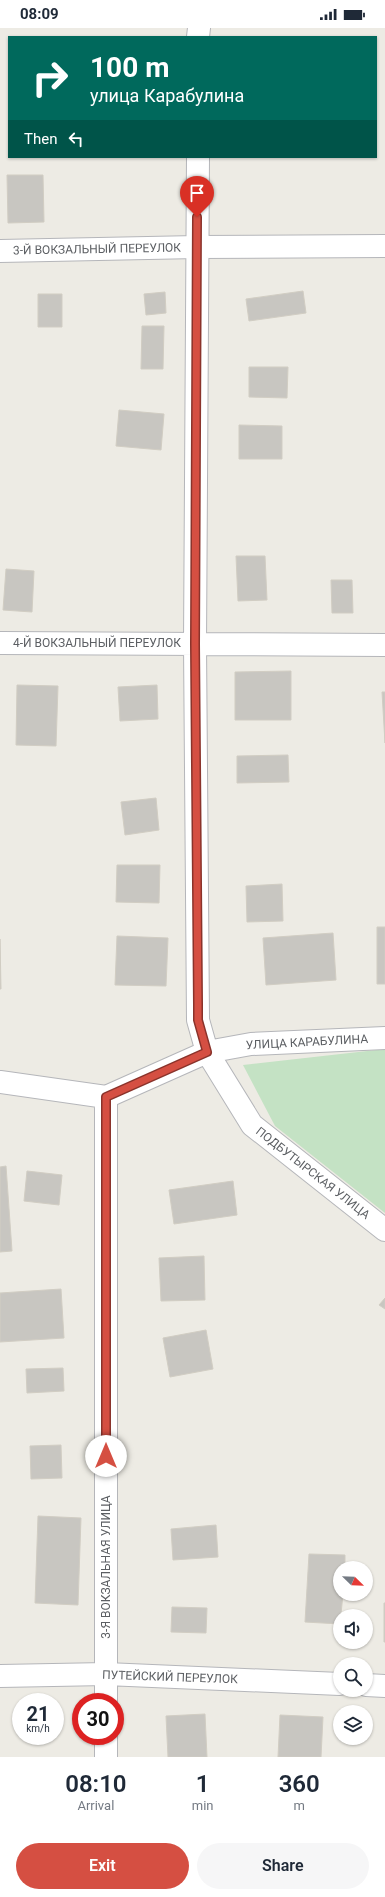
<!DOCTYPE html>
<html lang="en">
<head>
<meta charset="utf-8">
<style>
  body { margin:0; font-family:Roboto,sans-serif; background:#f6f6f7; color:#1f2937; height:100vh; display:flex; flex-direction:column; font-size:15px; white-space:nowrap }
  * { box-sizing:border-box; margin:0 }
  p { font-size:13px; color:#747a83 }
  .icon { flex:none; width:22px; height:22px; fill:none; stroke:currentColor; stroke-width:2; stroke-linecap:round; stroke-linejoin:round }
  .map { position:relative; height:1729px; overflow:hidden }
  .side { display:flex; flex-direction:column; background:#fff; flex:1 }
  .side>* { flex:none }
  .hud { position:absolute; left:8px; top:8px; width:369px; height:122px; border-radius:0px; box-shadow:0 1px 3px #0004; background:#00695c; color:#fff; overflow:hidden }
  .needle { width:26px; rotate:113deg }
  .buttons { position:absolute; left:333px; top:1533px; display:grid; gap:8px }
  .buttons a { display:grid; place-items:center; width:40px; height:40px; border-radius:50%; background:#fff; box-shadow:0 1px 3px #0004; font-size:20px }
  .speed { position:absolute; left:12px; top:1665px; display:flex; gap:8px; font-size:20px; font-weight:700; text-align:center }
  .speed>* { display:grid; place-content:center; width:52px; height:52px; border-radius:50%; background:#fff; box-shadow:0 1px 3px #0004; line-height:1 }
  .speed small { font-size:10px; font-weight:400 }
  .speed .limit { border:6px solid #d22; background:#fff; color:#111 }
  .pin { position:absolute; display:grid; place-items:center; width:34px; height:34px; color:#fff; margin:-41px -17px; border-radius:50% 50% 50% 0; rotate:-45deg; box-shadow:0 0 4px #0007 }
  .pin .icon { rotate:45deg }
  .me { position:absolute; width:44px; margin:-22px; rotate:0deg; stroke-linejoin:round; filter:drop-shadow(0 0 3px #0008) }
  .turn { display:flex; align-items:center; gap:14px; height:84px; padding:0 16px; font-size:18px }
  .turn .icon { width:52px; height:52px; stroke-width:2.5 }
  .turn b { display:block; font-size:28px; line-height:34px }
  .then { display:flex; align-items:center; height:38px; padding:0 16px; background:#0003; gap:8px; font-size:15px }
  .eta { display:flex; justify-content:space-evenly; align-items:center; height:68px; text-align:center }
  .eta b { font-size:24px; font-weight:600; line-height:28px }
  .primary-button { display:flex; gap:8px; margin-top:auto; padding:8px 16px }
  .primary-button a { flex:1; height:46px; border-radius:24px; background:#d54f42; color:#fff; font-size:16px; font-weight:600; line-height:46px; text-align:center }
  .primary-button a+a { background:#f6f6f7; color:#1f2937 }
  .status { display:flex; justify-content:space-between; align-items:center; height:28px; padding:0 20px; background:#fff; direction:ltr }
  .status svg { height:11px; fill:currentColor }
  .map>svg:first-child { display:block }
</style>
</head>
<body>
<div class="status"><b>08:09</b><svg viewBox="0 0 49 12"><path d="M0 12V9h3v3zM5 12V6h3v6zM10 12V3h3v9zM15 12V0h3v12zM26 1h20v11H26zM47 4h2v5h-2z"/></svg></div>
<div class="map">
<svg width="385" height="1729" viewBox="0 0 385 1729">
  <rect width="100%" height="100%" fill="#edebe4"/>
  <!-- green -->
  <path fill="#c4e2c4" d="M385,1021V1185L275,1098L243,1037Z"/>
  <!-- building -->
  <path fill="#c8c6c1" stroke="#d1cdc3" d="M7,147H43L44,194L8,195Z
    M303,263L306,285L249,293L246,271Z
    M165,264L166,285L146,287L144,266Z
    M38,266H62V299H38Z
    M142,298H164L163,341H141Z
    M249,339H288L287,370L249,369Z
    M119,382L164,386L161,422L116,418Z
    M239,397L282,398V431H239Z
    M236,528H265L267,572L238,573Z
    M6,541L34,543L32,584L3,582Z
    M331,552H352L353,585H332Z
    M291,643V692H235V644Z
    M17,657L58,658L56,718L16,717Z
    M157,657L158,691L120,693L118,659Z
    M382,664H385V715Z
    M288,727L289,754L237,755V728Z
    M156,770L159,802L125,807L121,774Z
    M117,837H160L159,875L116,874Z
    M282,856L283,893L247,894L246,858Z
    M377,899H385V956H377Z
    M333,905L336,952L266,957L263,910Z
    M117,908L168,910L166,958L115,957Z
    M0,911L1,961H0Z
    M6,1138L12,1223L0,1224V1139Z
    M27,1143L62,1147L59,1177L24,1173Z
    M233,1153L237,1187L174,1196L169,1162Z
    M204,1228L205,1272L161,1273L159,1230Z
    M61,1261L64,1310L0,1314V1265Z
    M385,1270V1281L379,1277Z
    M206,1302L213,1341L170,1349L163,1310Z
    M63,1340L64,1363L27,1365L26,1341Z
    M61,1417L62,1450L31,1451L30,1418Z
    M38,1488L81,1490L78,1577L35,1575Z
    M216,1497L218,1529L173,1532L171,1501Z
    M309,1526L345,1527V1540H340V1566H343L340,1596L305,1594Z
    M384,1575H385V1614H384Z
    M172,1579L207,1580L206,1605L171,1604Z
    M205,1686L207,1729H168L166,1688Z
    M280,1687L323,1689L321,1729H278Z"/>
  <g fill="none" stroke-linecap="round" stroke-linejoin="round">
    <!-- street casing -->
    <g stroke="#b5b6ba" stroke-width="24">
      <path id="street" d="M198,9L199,0
        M198,129L195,616L198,992L207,1024L252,1097L385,1202
        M0,223L197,219L385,218
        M0,615L385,617
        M0,1054L106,1069L207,1024L251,1016L385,1010
        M106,1069V1674
        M0,1648L106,1646L340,1656
        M366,1657L385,1658
        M106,1729V1708"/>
    </g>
    <!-- street -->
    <use href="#street" stroke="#fff" stroke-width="22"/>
  </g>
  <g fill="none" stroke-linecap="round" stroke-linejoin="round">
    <!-- route casing -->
    <g stroke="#8a332b" stroke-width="10">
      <path id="route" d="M106,1428V1069L207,1024L198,992V976L195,616L197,189"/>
    </g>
    <!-- route -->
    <use href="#route" stroke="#d54f42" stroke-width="7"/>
  </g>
  <g text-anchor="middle" stroke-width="3.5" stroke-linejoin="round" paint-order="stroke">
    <!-- street labels -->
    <g font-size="12" fill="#5c5f63" stroke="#fff">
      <text transform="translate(97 221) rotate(-1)" y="4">3-Й ВОКЗАЛЬНЫЙ ПЕРЕУЛОК</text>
      <text x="97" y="619">4-Й ВОКЗАЛЬНЫЙ ПЕРЕУЛОК</text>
      <text transform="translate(307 1014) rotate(-3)" y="4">УЛИЦА КАРАБУЛИНА</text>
      <text transform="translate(313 1145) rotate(38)" y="4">ПОДБУТЫРСКАЯ УЛИЦА</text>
      <text transform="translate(106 1539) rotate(-90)" y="4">3-Я ВОКЗАЛЬНАЯ УЛИЦА</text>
      <text transform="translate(170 1649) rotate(2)" y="4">ПУТЕЙСКИЙ ПЕРЕУЛОК</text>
    </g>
  </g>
</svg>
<div class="buttons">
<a><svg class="needle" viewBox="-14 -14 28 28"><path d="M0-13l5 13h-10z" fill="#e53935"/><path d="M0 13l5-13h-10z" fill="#747a83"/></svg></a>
<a><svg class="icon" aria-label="sound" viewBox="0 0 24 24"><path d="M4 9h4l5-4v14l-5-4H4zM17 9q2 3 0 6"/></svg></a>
<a><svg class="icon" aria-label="search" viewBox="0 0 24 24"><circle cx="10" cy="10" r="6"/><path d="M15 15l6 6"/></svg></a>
<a><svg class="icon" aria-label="layers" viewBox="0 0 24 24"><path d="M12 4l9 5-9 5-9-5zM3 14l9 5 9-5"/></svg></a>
</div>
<div class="speed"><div>21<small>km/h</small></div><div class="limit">30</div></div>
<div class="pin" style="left:197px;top:189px;background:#d93025"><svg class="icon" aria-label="arrive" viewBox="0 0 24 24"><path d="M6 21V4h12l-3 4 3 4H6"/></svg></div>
<svg class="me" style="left:106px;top:1428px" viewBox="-20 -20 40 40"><circle r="19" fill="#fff"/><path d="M0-13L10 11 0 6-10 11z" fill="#d54f42"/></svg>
<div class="hud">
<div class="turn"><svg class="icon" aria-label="right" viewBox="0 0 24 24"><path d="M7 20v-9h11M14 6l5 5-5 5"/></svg><div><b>100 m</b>улица Карабулина</div></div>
<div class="then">Then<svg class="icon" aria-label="left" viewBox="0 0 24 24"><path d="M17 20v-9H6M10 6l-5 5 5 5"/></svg></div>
</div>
</div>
<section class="side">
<div class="eta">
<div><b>08:10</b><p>Arrival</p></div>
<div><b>1</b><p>min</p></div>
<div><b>360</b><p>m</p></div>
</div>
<div class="primary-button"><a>Exit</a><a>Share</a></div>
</section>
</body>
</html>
